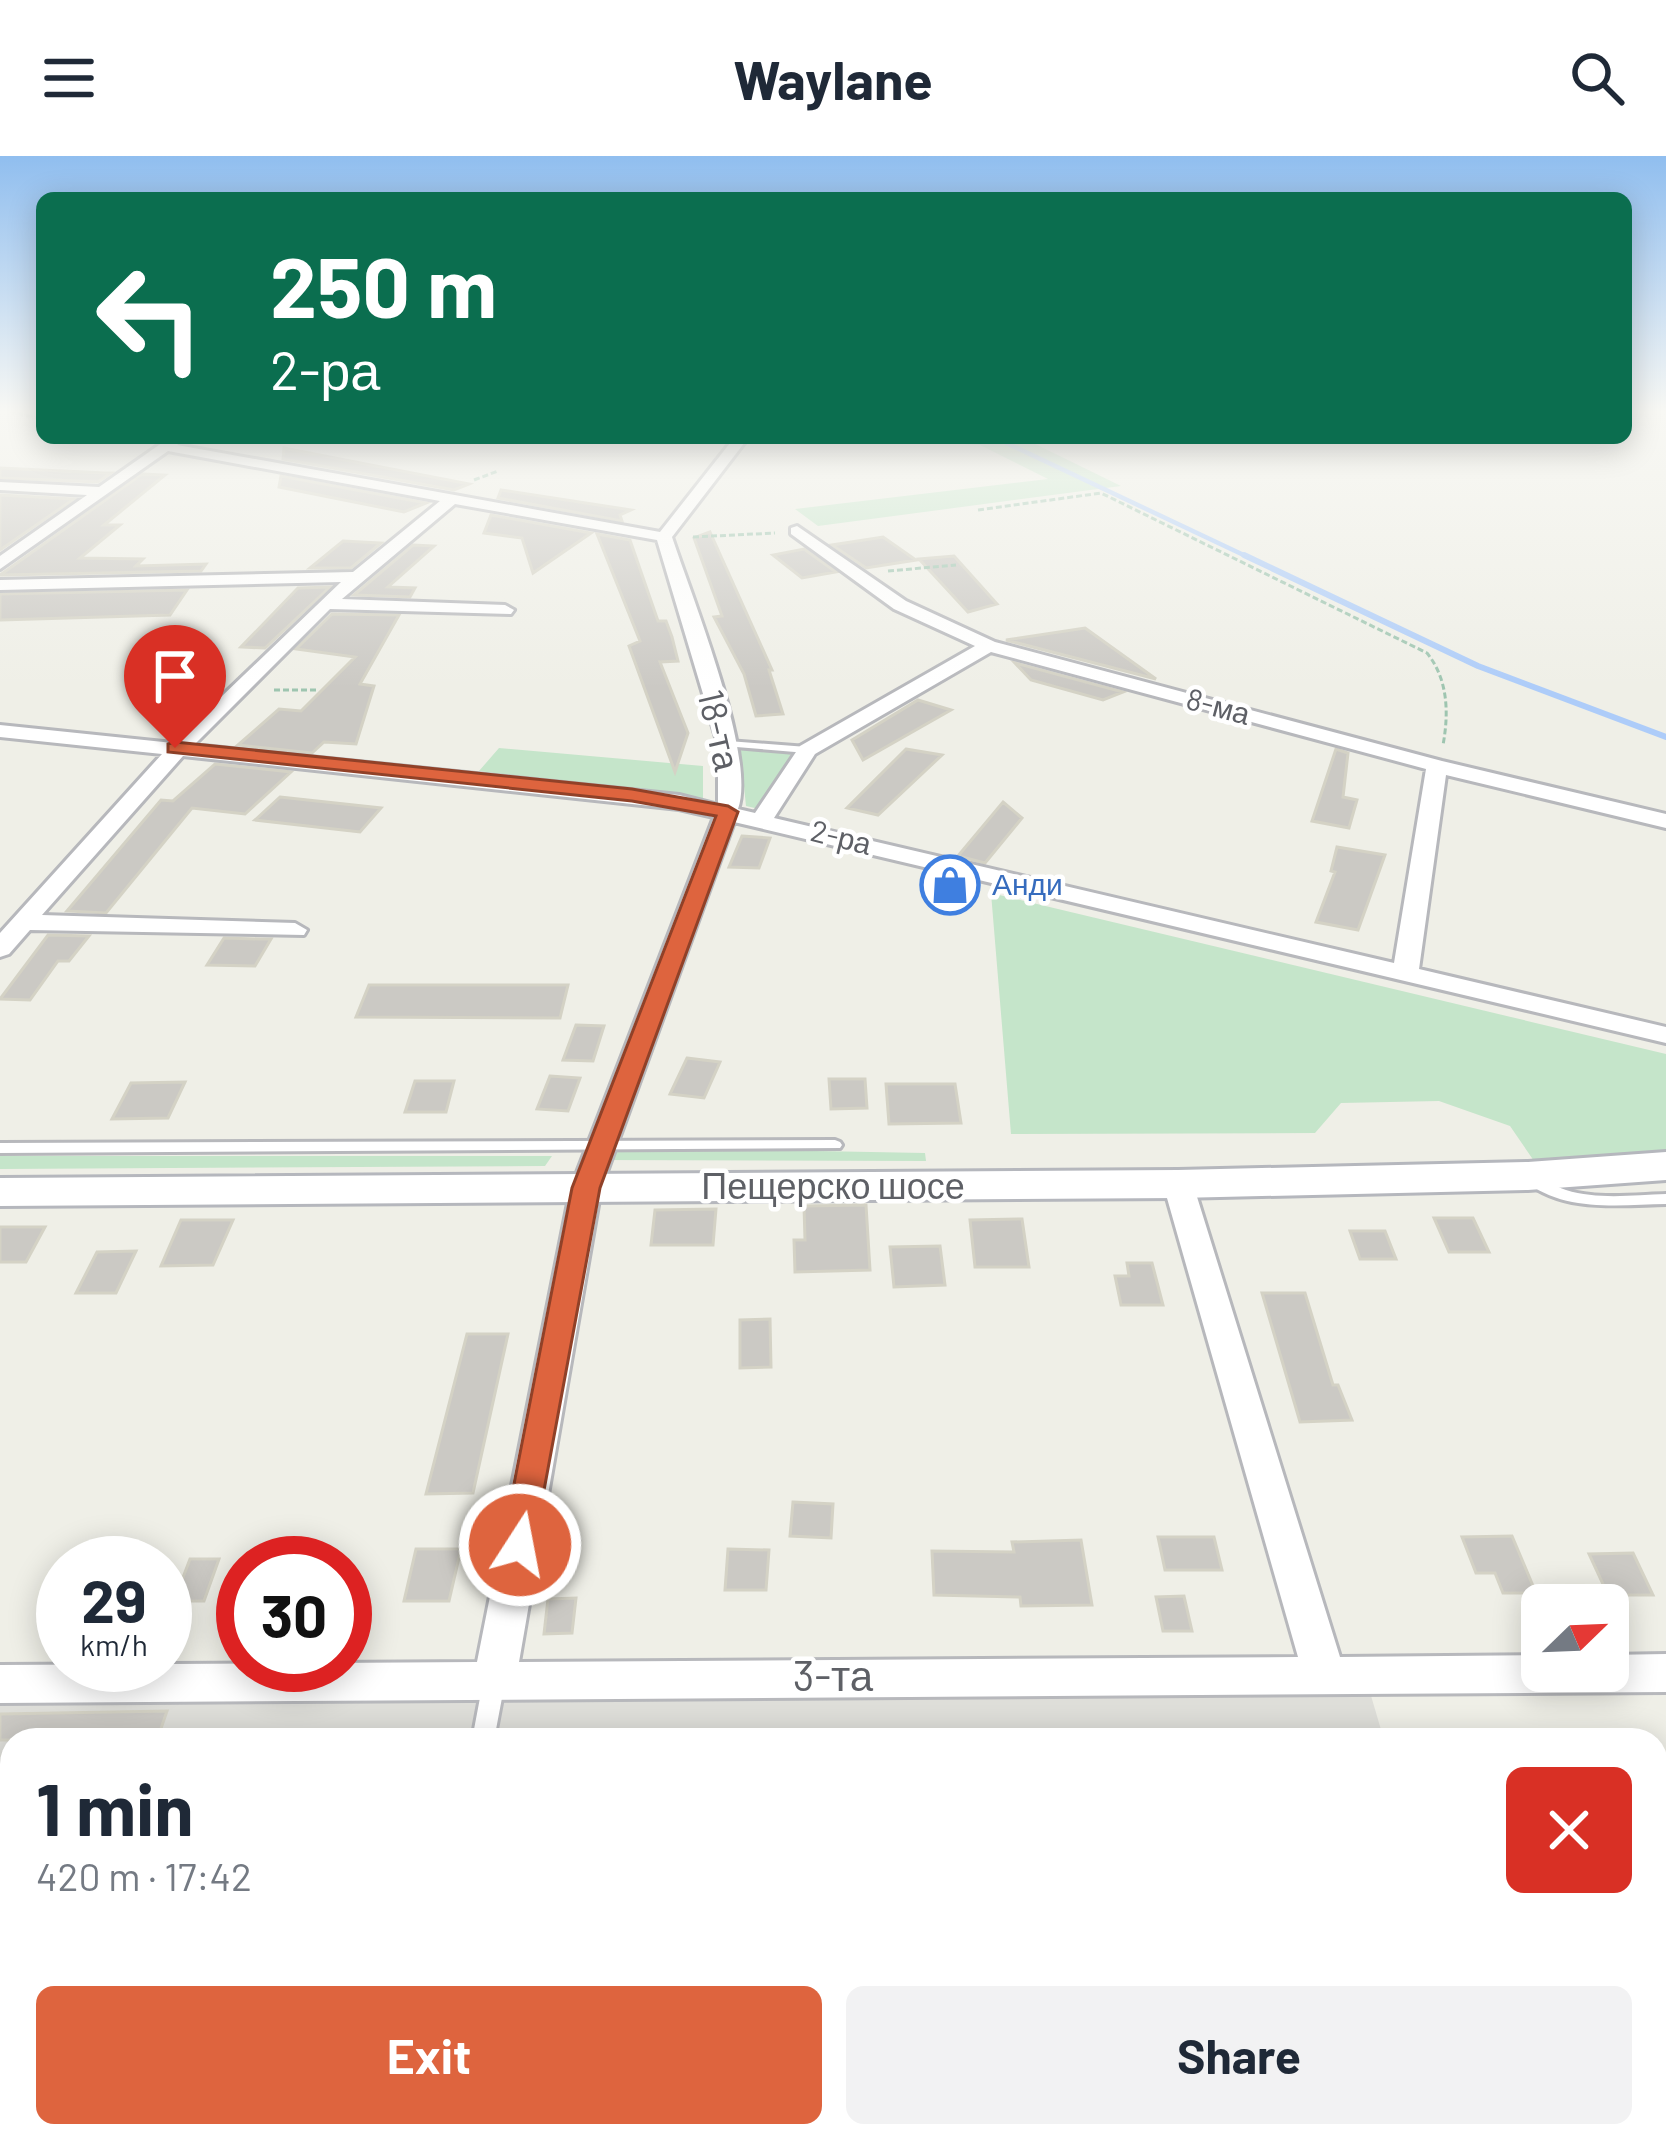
<!DOCTYPE html>
<html lang="en">
<head>
<meta charset="utf-8">
<style>
  body { margin:0; font-family:Barlow,sans-serif; background:#f2f2f3; color:#1f2937; height:100vh; display:flex; flex-direction:column; font-size:45px; white-space:nowrap }
  * { box-sizing:border-box; margin:0 }
  p { font-size:39px; color:#747a83 }
  .icon { flex:none; width:66px; height:66px; fill:none; stroke:currentColor; stroke-width:2; stroke-linecap:round; stroke-linejoin:round }
  .map { position:relative; flex:1; overflow:hidden }
  .side { position:absolute; left:0px; top:1572px; width:1668px; height:420px; display:flex; flex-direction:column; background:#fff; border-radius:36px 36px 0 0; box-shadow:0 6px 30px #0003 }
  .side>* { flex:none }
  .guide { position:absolute; left:36px; top:36px; width:1596px; height:252px; border-radius:18px; box-shadow:0 6px 30px #0003; background:#0b6e4f; color:#fff; overflow:hidden }
  .needle { width:78px; rotate:67deg }
  .buttons { position:absolute; left:1521px; top:1428px; display:grid; gap:24px }
  .buttons a { display:grid; place-items:center; width:108px; height:108px; border-radius:18px; background:#fff; box-shadow:0 6px 30px #0003; font-size:60px }
  .speed { position:absolute; left:36px; top:1380px; display:flex; gap:24px; font-size:60px; font-weight:700; text-align:center }
  .speed>* { display:grid; place-content:center; width:156px; height:156px; border-radius:50%; background:#fff; box-shadow:0 6px 30px #0003; line-height:1 }
  .speed small { font-size:30px; font-weight:400 }
  .speed .limit { border:18px solid #d22; background:#fff; color:#111 }
  .pin { position:absolute; display:grid; place-items:center; width:102px; height:102px; color:#fff; margin:-123px -51px; border-radius:50% 50% 50% 0; rotate:-45deg; box-shadow:0 0 12px #0007 }
  .pin .icon { rotate:45deg }
  .me { position:absolute; width:132px; margin:-66px; rotate:11deg; stroke-linejoin:round; filter:drop-shadow(0 0 9px #0008) }
  .turn { display:flex; align-items:center; gap:42px; height:252px; padding:0 36px; font-size:54px }
  .turn .icon { width:156px; height:156px; stroke-width:2.5 }
  .turn b { display:block; font-size:84px; line-height:102px }
  .round { display:grid; place-items:center; flex:none; width:126px; height:126px; border-radius:18px; background:#f2f2f3 }
  .summary { display:flex; align-items:center; justify-content:space-between; height:204px; padding:0 36px }
  h1 { font-size:72px; font-weight:700; line-height:90px }
  .action { display:flex; gap:24px; margin-top:auto; padding:24px 36px }
  .action a { flex:1; height:138px; border-radius:18px; background:#de643e; color:#fff; font-size:48px; font-weight:700; line-height:138px; text-align:center }
  .action a+a { background:#f2f2f3; color:#1f2937 }
  header { display:flex; justify-content:space-between; align-items:center; height:156px; padding:0 36px; background:#fff; font-size:54px; font-weight:700 }
  .map>svg:first-child { display:block }
</style>
</head>
<body>
<header><svg class="icon" aria-label="menu" viewBox="0 0 24 24"><path d="M4 6h16M4 12h16M4 18h16"/></svg>Waylane<svg class="icon" aria-label="search" viewBox="0 0 24 24"><circle cx="10" cy="10" r="6"/><path d="M15 15l6 6"/></svg></header>
<div class="map">
<svg width="1666" height="1992" viewBox="0 0 1666 1992">
  <rect width="100%" height="100%" fill="#efefe7"/>
  <!-- industrial -->
  <path fill="#deded9" d="M1367,1526L1384,1584H12V1980H1502L1506,1992H0V1547Z"/>
  <!-- green -->
  <path fill="#c5e5ca" d="M870,282H1023L1121,330L818,370L795,353L1048,323L980,289Z
    M740,591L793,595L759,653L746,650Z
    M499,592L703,610V643L479,615Z
    M991,737L1666,898V995L1534,1005L1510,970L1439,945L1341,947L1315,977L1011,978Z
    M600,991L925,997L926,1005L595,1004Z
    M0,1000H552L545,1010L0,1013Z"/>
  <g fill="none" stroke-linecap="round" stroke-linejoin="round">
    <!-- stream-far1 -->
    <path stroke="#adccf9" stroke-width="4.5" d="M996,282L1250,402"/>
    <!-- stream -->
    <path stroke="#adccf9" stroke-width="6" d="M1244,399L1478,510L1666,581"/>
  </g>
  <!-- building -->
  <path fill="#cbc9c4" stroke="#d4d2c5" stroke-width="3" d="M284,292L345,304L469,328L454,334L283,303Z
    M0,312L105,317H111L98,326L0,322Z
    M142,318L165,319L104,369H120L80,402L143,403L136,410L206,408L201,415L0,419Z
    M281,320L426,347L404,356L279,331Z
    M501,334L631,354L620,359L622,365L498,342Z
    M0,339L74,343L0,394Z
    M491,359L591,377L533,417L522,382L484,377Z
    M710,376L772,514H769L783,558L756,560L744,518L714,461L722,460L694,382Z
    M597,378L630,384L658,465H666L672,481L678,505L660,506L688,577L675,616L629,490L640,485Z
    M883,381L916,404L866,412L832,389Z
    M343,385L381,387L351,412H310Z
    M413,389L434,390L388,431L415,432L410,441L354,439Z
    M804,393L836,416L802,422L773,399Z
    M954,400L997,448L968,456L919,403Z
    M330,431L265,492L241,491L298,432Z
    M187,434L170,459L0,464V438Z
    M332,458L399,459L360,528L374,530L356,588L324,586L312,597L238,589L279,553L301,555L355,501L296,493Z
    M1085,472L1156,523L1006,484Z
    M1015,507L1123,536L1103,544L1031,524Z
    M918,544L951,554L863,604L852,584Z
    M906,593L942,599L878,659L847,652Z
    M1336,593L1348,597L1343,641L1357,644L1349,672L1312,665Z
    M215,608L291,616L245,658L192,652L106,757L67,755L161,644L173,645Z
    M280,641L381,652L360,676L255,664Z
    M1003,646L1022,662L985,707L958,700Z
    M742,680L770,682L759,712L729,711Z
    M1337,691L1385,699L1358,774L1316,766L1335,716L1331,715Z
    M48,779L89,780L69,805H58L30,844L0,843Z
    M224,782L260,783H271L255,810L207,809Z
    M369,829H568L560,862L356,861Z
    M576,869L604,870L593,905L563,904Z
    M687,902L720,906L704,942L670,938Z
    M550,920L580,922L568,955L537,953Z
    M829,923H865L867,952L831,953Z
    M415,925H454L446,956H405Z
    M185,926L168,962L112,963L131,927Z
    M886,928H955L961,967L889,968Z
    M866,1049L870,1114L795,1116L794,1084H805L804,1050Z
    M716,1053L713,1089H651L655,1054Z
    M1434,1062H1473L1489,1096H1449Z
    M1022,1063L1029,1111H975L970,1064Z
    M181,1064H233L213,1109L161,1110Z
    M0,1071H45L26,1106H0Z
    M1350,1075H1385L1396,1103H1360Z
    M940,1090L945,1129L894,1131L890,1091Z
    M136,1095L116,1137H76L97,1096Z
    M1127,1107H1152L1163,1149H1121L1115,1120H1129Z
    M1262,1137H1305L1333,1229H1338L1352,1264L1300,1266Z
    M770,1163L771,1211L740,1212V1164Z
    M467,1178H508L473,1337L426,1338Z
    M793,1346L833,1348L831,1382L790,1380Z
    M1512,1380L1523,1406L1536,1437H1503L1495,1417H1476L1462,1381Z
    M1158,1381H1214L1222,1414H1165Z
    M1081,1384L1092,1449L1021,1450L1020,1441L934,1439L932,1395L1014,1396L1012,1386Z
    M416,1393H461L449,1445H404Z
    M728,1393L769,1394L766,1434H725Z
    M1633,1397L1653,1439H1608L1589,1398Z
    M190,1403H219L204,1445H174Z
    M1184,1440L1192,1475H1163L1156,1441Z
    M576,1442L572,1477L544,1478L548,1443Z
    M167,1555L157,1584H0V1558Z"/>
  <g fill="none" stroke-linecap="round" stroke-linejoin="round">
    <!-- lane casing -->
    <g stroke="#b7b8bc" stroke-width="6">
      <path id="lane" d="M728,585L807,591L812,594L807,597L724,590V586Z
        M835,984L840,986L842,989L840,992L0,997V987Z
        M1530,1017C1542,1022 1553,1030 1566,1034C1598,1044 1634,1039 1666,1038V1048C1618,1049 1560,1057 1522,1022Z
        M494,1517L501,1519L505,1526L494,1584H472L483,1526L487,1519Z
        M396,1980H422L420,1992H394Z"/>
    </g>
    <!-- street casing -->
    <g stroke="#b7b8bc" stroke-width="6">
      <path id="street" d="M169,282H185L177,289L660,376L734,282H748L672,381C691,439 757,601 738,653L755,657L800,590L975,490L894,453L791,378V372L797,370L906,445L995,486L1442,605L1666,658V672L1446,619L1419,813L1666,871V887L734,666L601,1032L519,1506L1298,1501L1163,1028L1178,1018L1193,1028L1340,1501L1542,1499V1515H1608V1499L1666,1498V1536L0,1547V1509L477,1506L571,1032L714,661L679,653L183,600L42,759L295,767L307,774L304,779L30,774L9,798L0,801V777L162,598L0,581V569L173,587L341,426L0,434V424L353,416L440,345L168,295L0,413V400L87,339L0,334V326L99,331ZM455,348L657,384L718,588V649L679,639L194,589L330,453L511,458L514,454L505,449L342,443ZM991,496L1426,613L1394,807L774,662L815,598Z"/>
    </g>
    <!-- secondary casing -->
    <g stroke="#b5b7bd" stroke-width="6">
      <path id="secondary" d="M1666,996V1024L1528,1034L1178,1042L0,1050V1022L1178,1014L1528,1006Z"/>
    </g>
    <!-- path -->
    <path stroke="#9ec5b0" stroke-width="3" stroke-dasharray="6 3" stroke-linecap="butt" d="M0,253L42,263
      M474,324L498,315
      M978,354L1101,337L1427,497C1448,523 1449,557 1443,589
      M693,381L775,377
      M888,415L956,409
      M274,534H319"/>
    <!-- lane -->
    <use href="#lane" fill="#fff" fill-rule="evenodd"/>
    <!-- street -->
    <use href="#street" fill="#fff" fill-rule="evenodd"/>
    <!-- secondary -->
    <use href="#secondary" fill="#fff" fill-rule="evenodd"/>
  </g>
  <!-- sky -->
  <linearGradient id="sky" x2="0" y2="1"><stop stop-color="#90beef"/><stop offset="0.48" stop-color="#f8f8f4"/><stop offset="1" stop-color="#f8f8f4" stop-opacity="0"/></linearGradient>
  <rect width="1666" height="532" fill="url(#sky)"/>
  <!-- route -->
  <path fill="#de643e" stroke="#904128" stroke-width="3" d="M175,586L632,633L728,650L738,656L600,1032L532,1399L520,1403L507,1399L502,1389L572,1032L716,660L632,645L168,596V588Z"/>
  <!-- icons -->
  <defs>
    <g id="shop-ring" transform="scale(3)"><circle r="9.5" fill="#fff" stroke="#3f7fe0" stroke-width="1.5"/><path d="M-5-2.5h2.3a2.7 3.5 0 0 1 5.4 0H5L5.5 6h-11ZM-1.5-2.5h3a1.5 2.3 0 0 0-3 0Z" fill="#3f7fe0"/></g>
  </defs>
  <g fill-rule="evenodd">
    <use href="#shop-ring" x="950" y="729"/>
  </g>
  <g text-anchor="middle" stroke-width="9" stroke-linejoin="round" paint-order="stroke">
    <!-- far-street labels -->
    <g font-size="30" fill="#5e6066" stroke="#fff">
      <text transform="translate(1218 551) rotate(15)" y="10">8-ма</text>
      <text transform="translate(841 682) rotate(14)" y="10">2-ра</text>
    </g>
    <!-- far-shop labels -->
    <g font-size="30" fill="#366cbe" stroke="#fff" text-anchor="start">
      <text x="992" y="739">Анди</text>
    </g>
    <!-- street labels -->
    <g font-size="36" fill="#5e6066" stroke="#fff">
      <text transform="translate(719 574) rotate(77)" y="13">18-та</text>
      <text x="833" y="1043">Пещерско шосе</text>
    </g>
    <!-- near-street labels -->
    <g font-size="42" fill="#5e6066" stroke="#fff">
      <text x="833" y="1535">3-та</text>
    </g>
  </g>
</svg>
<div class="buttons">
<a><svg class="needle" viewBox="-14 -14 28 28"><path d="M0-13l5 13h-10z" fill="#e53935"/><path d="M0 13l5-13h-10z" fill="#747a83"/></svg></a>
</div>
<div class="speed"><div>29<small>km/h</small></div><div class="limit">30</div></div>
<div class="pin" style="left:175px;top:592px;background:#d93025"><svg class="icon" aria-label="arrive" viewBox="0 0 24 24"><path d="M6 21V4h12l-3 4 3 4H6"/></svg></div>
<svg class="me" style="left:520px;top:1389px" viewBox="-20 -20 40 40"><circle r="17" fill="#de643e" stroke="#fff" stroke-width="3"/><path d="M0-11L8 9 0 5-8 9z" fill="#fff"/></svg>
<div class="guide">
<div class="turn"><svg class="icon" aria-label="left" viewBox="0 0 24 24"><path d="M17 20v-9H6M10 6l-5 5 5 5"/></svg><div><b>250 m</b>2-ра</div></div>
</div>
<section class="side">
<div class="summary"><div><h1>1 min</h1><p>420 m · 17:42</p></div><a class="round" style="background:#d93025;color:#fff"><svg class="icon" aria-label="close" viewBox="0 0 24 24"><path d="M6 6l12 12M18 6L6 18"/></svg></a></div>
<div class="action"><a>Exit</a><a>Share</a></div>
</section>
</div>
</body>
</html>
